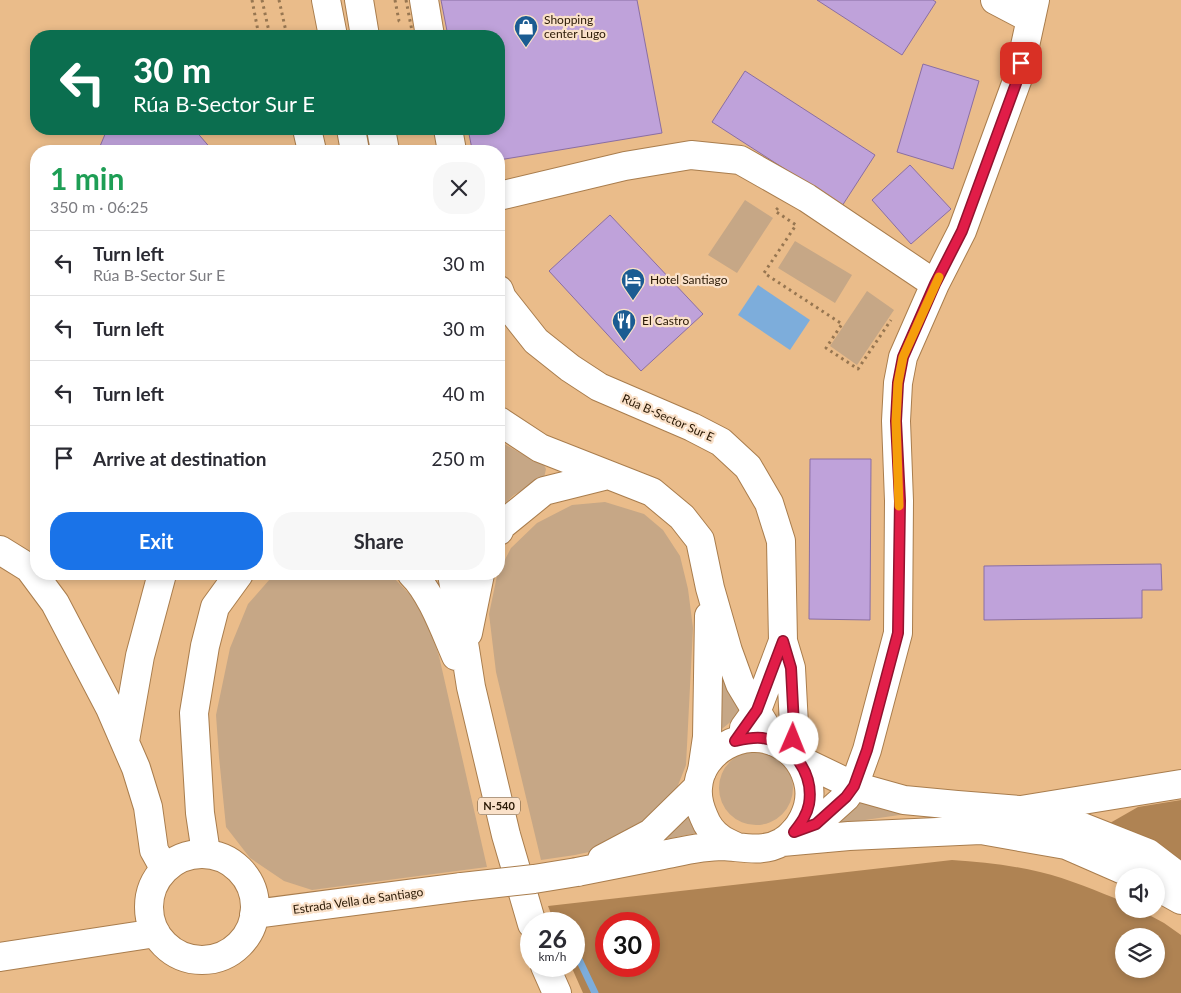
<!DOCTYPE html>
<html lang="en">
<head>
<meta charset="utf-8">
<style>
  body { margin:0; font-family:Lato,sans-serif; background:#f7f7f7; color:#2b2b33; height:100vh; display:flex; flex-direction:column; font-size:19px; white-space:nowrap }
  * { box-sizing:border-box; margin:0 }
  p { font-size:16px; color:#7c7c81 }
  .icon { flex:none; width:28px; height:28px; fill:none; stroke:currentColor; stroke-width:2; stroke-linecap:round; stroke-linejoin:round }
  .map { position:relative; flex:1; overflow:hidden }
  .sheet { position:absolute; left:30px; top:145px; width:475px; height:435px; display:flex; flex-direction:column; background:#fff; border-radius:20px; box-shadow:0 2px 8px #0003 }
  .sheet>* { flex:none }
  .hud { position:absolute; left:30px; top:30px; width:475px; height:105px; border-radius:20px; box-shadow:0 2px 8px #0003; background:#0b6e4f; color:#fff; overflow:hidden }
  .controls { position:absolute; left:1115px; top:868px; display:grid; gap:10px }
  .controls a { display:grid; place-items:center; width:50px; height:50px; border-radius:50%; background:#fff; box-shadow:0 2px 8px #0003; font-size:25px }
  .speed { position:absolute; left:520px; top:912px; display:flex; gap:10px; font-size:25px; font-weight:700; text-align:center }
  .speed>* { display:grid; place-content:center; width:65px; height:65px; border-radius:50%; background:#fff; box-shadow:0 2px 8px #0003; line-height:1 }
  .speed small { font-size:12px; font-weight:400 }
  .speed .limit { border:8px solid #d22; background:#fff; color:#111 }
  .pin { position:absolute; display:grid; place-items:center; width:42px; height:42px; color:#fff; margin:-21px; border-radius:10px; box-shadow:0 2px 8px #0006 }
  .me { position:absolute; width:55px; margin:-28px; rotate:1deg; stroke-linejoin:round; filter:drop-shadow(0 0 4px #0008) }
  .turn { display:flex; align-items:center; gap:18px; height:105px; padding:0 20px; font-size:22px }
  .turn .icon { width:65px; height:65px; stroke-width:2.5 }
  .turn b { display:block; font-size:35px; line-height:42px }
  .round { display:grid; place-items:center; flex:none; width:52px; height:52px; border-radius:20px; background:#f7f7f7 }
  .summary { display:flex; align-items:center; justify-content:space-between; height:85px; padding:0 20px }
  h1 { font-size:30px; font-weight:700; line-height:38px; color:#1e9e55 }
  .cta { display:flex; gap:10px; margin-top:auto; padding:10px 20px }
  .cta a { flex:1; height:58px; border-radius:20px; background:#1a73e8; color:#fff; font-size:20px; font-weight:700; line-height:58px; text-align:center }
  .cta a+a { background:#f7f7f7; color:#2b2b33 }
  ul { padding:0; list-style:none }
  li { display:flex; align-items:center; gap:15px; height:65px; padding:0 20px; border-top:1px solid #e1e1e2 }
  li div { flex:1 }
  li b { display:block; font-size:19px }
  li em { font-style:normal }
  .map>svg:first-child { display:block }
</style>
</head>
<body>
<div class="map">
<svg width="1181" height="993" viewBox="0 0 1181 993">
  <rect width="100%" height="100%" fill="#eabc8a"/>
  <!-- green -->
  <path fill="#c6a786" d="M745,200L773,218L737,273L708,255Z
    M795,241L852,275L835,303L778,268Z
    M867,291L894,310L857,365L830,346Z
    M499,441L522,454L542,461L546,469L544,478L514,495L499,509Z
    M605,502L644,514L663,530L680,556L688,589L693,628L686,765L675,793L646,821L603,849L575,855L541,860L496,672L489,614L497,576L499,574V571L511,548L537,523L572,505Z
    M282,574H390L424,609L439,656L487,867L312,890L284,881L250,858L226,827L219,757L216,715L230,648L248,604L270,579Z
    M720,670L745,710L717,733Z
    M719 788a37 37 0 1 1 74 0a37 37 0 1 1-74 0Z
    M856,798L913,813L831,825Z
    M692,810L703,832L665,839Z"/>
  <!-- forest -->
  <path fill="#af8353" fill-rule="evenodd" d="M1181,800V876L1089,835L1138,807Z
    M952,860C981,862 1011,865 1040,872C1069,879 1097,891 1124,902V909H1138L1164,923L1181,935V993H583L571,966H574V924H555L548,906ZM606,924H649V966H606ZM1124,936H1156V969H1124Z"/>
  <!-- water -->
  <path fill="#7daddb" d="M758,285L810,320L790,350L738,315Z"/>
  <g fill="none" stroke-linecap="round" stroke-linejoin="round">
    <!-- stream -->
    <path stroke="#7daddb" stroke-width="7" d="M574,949L595,993"/>
  </g>
  <!-- building -->
  <path fill="#bfa2da" stroke="#8a6ea3" d="M441,0H637L662,133L499,160V151H476L472,149L468,129H499V36H448Z
    M817,0H933L936,2L902,55Z
    M923,64L979,81L953,169L897,152Z
    M745,71L875,155L842,206L712,122Z
    M125,129H194L213,151H98L106,132Z
    M910,165L951,209L911,244L872,200Z
    M610,215L703,314L641,371L549,271Z
    M810,459H871L870,620L809,619Z
    M1161,564L1162,590H1142V618L984,620V566Z"/>
  <g fill="none" stroke-linecap="round" stroke-linejoin="round">
    <!-- minor casing -->
    <g stroke="#a97d4d" stroke-width="30">
      <path id="minor" d="M424,0L430,36
        M995,0L1031,19
        M307,129L312,151
        M448,129L452,151
        M499,196L625,166L691,155L740,160L807,198L935,284
        M499,290L502,298L536,341L570,368L599,387L692,427L721,442L748,467L769,503L781,541L783,641L791,668L794,725L792,753
        M0,550L29,568L55,603L110,708L136,768L148,807L154,850L164,868
        M744,728L757,710L783,641
        M125,741L140,656L162,574
        M1021,810L1181,784
        M794,832L816,824L846,797L854,786L867,750L898,633L899,501L896,421L898,383L903,357L935,284L962,231L1018,78L1035,0"/>
    </g>
    <!-- major casing -->
    <g stroke="#a97d4d" stroke-width="30">
      <path id="major" d="M798,759L854,786L904,800L957,805L1019,810L1057,817L1148,853L1181,878
        M782,842L849,836L981,830L1066,845L1137,876
        M149 907a53 53 0 1 1 106 0a53 53 0 1 1-106 0Z
        M602,859L651,833L698,787
        M577,872C606,866 634,861 663,855C683,851 702,846 723,846C743,847 763,853 782,842C800,831 812,808 809,787C806,768 795,751 777,743C744,727 700,751 698,788C697,799 700,808 704,817C707,825 713,833 720,838C725,842 731,844 737,847
        M1156,886L1181,900
        M254,914L462,887
        M0,957L156,933"/>
    </g>
    <!-- highway casing -->
    <g stroke="#a97d4d" stroke-width="30">
      <path id="highway" d="M326,0L333,36
        M359,0L365,36
        M351,129L355,151
        M381,129L385,151
        M499,421L540,448L652,492L682,517L700,540L710,588L728,651L740,684L775,742
        M499,531L501,526L544,491L608,475
        M412,574C431,592 445,631 456,656
        M452,574L465,649L471,687L506,835L532,924
        M468,633L480,574
        M702,771L707,737L709,616
        M206,853L200,813L194,713L205,646L215,607L239,574
        M545,966L557,993"/>
    </g>
    <!-- path -->
    <path stroke="#977651" stroke-width="3" stroke-dasharray="2.5 4" stroke-linecap="butt" d="M252,0L259,36
      M262,0L270,36
      M279,0L287,36
      M395,0L399,21L402,23
      M778,208L775,211L796,225L764,273L842,324L826,348L858,369L891,320"/>
    <!-- minor -->
    <use href="#minor" stroke="#fff" stroke-width="28"/>
    <!-- major -->
    <use href="#major" stroke="#fff" stroke-width="28"/>
    <!-- highway -->
    <use href="#highway" stroke="#fff" stroke-width="28"/>
    <!-- major-bridge casing -->
    <g stroke="#a97d4d" stroke-width="30" stroke-linecap="butt">
      <path id="major-bridge" d="M462,887L534,879L577,872"/>
    </g>
    <!-- path-bridge -->
    <path stroke="#977651" stroke-width="3" stroke-dasharray="2.5 4" stroke-linecap="butt" d="M406,0L413,36H410"/>
    <!-- major-bridge -->
    <use href="#major-bridge" stroke="#fff" stroke-width="28"/>
  </g>
  <g fill="none" stroke-linecap="round" stroke-linejoin="round">
    <!-- route casing -->
    <g stroke="#92132f" stroke-width="12">
      <path id="route" d="M793,739L794,726L791,668L783,641L757,710L735,741C744,739 752,737 762,738C793,743 814,774 809,804C807,815 801,823 794,832L816,824L846,797L854,786L867,750L898,633L900,501L896,421L898,383L903,357L935,284L962,231L1018,78L1021,63"/>
    </g>
    <!-- route -->
    <use href="#route" stroke="#e11d48" stroke-width="9"/>
    <!-- slow -->
    <path stroke="#f59e0b" stroke-width="9" d="M899,506L896,421L898,383L903,357L939,277"/>
  </g>
  <!-- icons -->
  <defs>
    <g id="shop-pin" transform="scale(1.25)"><path d="M0 17L-7.5 6A9.5 9.5 0 1 1 7.5 6Z" fill="#1b5c92" stroke="#fae1c9"/><path d="M-5-2.5h2.3a2.7 3.5 0 0 1 5.4 0H5L5.5 6h-11ZM-1.5-2.5h3a1.5 2.3 0 0 0-3 0Z" fill="#fff"/></g>
    <g id="hotel-pin" transform="scale(1.25)"><path d="M0 17L-7.5 6A9.5 9.5 0 1 1 7.5 6Z" fill="#1b5c92" stroke="#fae1c9"/><path d="M-6-4.5h1.5V1H6V5H4.5V3h-9V5H-6ZM-4 0a1.8 1.8 0 1 1 3.6 0ZM.5 0V-2.5h3Q6-2.5 6 0Z" fill="#fff"/></g>
    <g id="restaurant-pin" transform="scale(1.25)"><path d="M0 17L-7.5 6A9.5 9.5 0 1 1 7.5 6Z" fill="#1b5c92" stroke="#fae1c9"/><path d="M-5-6h1v4h1v-4h1v4h1v-4h1v5L-1.5 .5V6h-2V.5L-5-1ZM5-6V6H3V1.5H1.5Q1.5-4 5-6Z" fill="#fff"/></g>
  </defs>
  <g fill-rule="evenodd">
    <use href="#shop-pin" x="526" y="27"/>
    <use href="#hotel-pin" x="633" y="280"/>
    <use href="#restaurant-pin" x="624" y="321"/>
  </g>
  <g text-anchor="middle" stroke-width="4.5" stroke-linejoin="round" paint-order="stroke">
    <!-- shield labels -->
    <rect fill="#fae1c9" stroke="#68543f" stroke-width="1" x="478" y="797.5" width="42" height="17" rx="4"/>
    <g font-size="11" font-weight="bold" fill="#291804">
      <text x="499" y="810">N-540</text>
    </g>
    <!-- poi labels -->
    <g font-size="12" fill="#291804" stroke="#fae1c9" text-anchor="start">
      <text x="544" y="24">Shopping<tspan x="544" dy="14">center Lugo</tspan></text>
      <text x="650" y="284">Hotel Santiago</text>
      <text x="642" y="325">El Castro</text>
    </g>
    <!-- street labels -->
    <g font-size="12" fill="#291804" stroke="#fae1c9">
      <text transform="translate(668 418) rotate(24)" y="4">Rúa B-Sector Sur E</text>
      <text transform="translate(358 901) rotate(-8)" y="4">Estrada Vella de Santiago</text>
    </g>
  </g>
</svg>
<div class="controls">
<a><svg class="icon" aria-label="sound" viewBox="0 0 24 24"><path d="M4 9h4l5-4v14l-5-4H4zM17 9q2 3 0 6"/></svg></a>
<a><svg class="icon" aria-label="layers" viewBox="0 0 24 24"><path d="M12 4l9 5-9 5-9-5zM3 14l9 5 9-5"/></svg></a>
</div>
<div class="speed"><div>26<small>km/h</small></div><div class="limit">30</div></div>
<div class="pin" style="left:1021px;top:63px;background:#d93025"><svg class="icon" aria-label="arrive" viewBox="0 0 24 24"><path d="M6 21V4h12l-3 4 3 4H6"/></svg></div>
<svg class="me" style="left:793px;top:739px" viewBox="-20 -20 40 40"><circle r="19" fill="#fff"/><path d="M0-13L10 11 0 6-10 11z" fill="#e11d48"/></svg>
<div class="hud">
<div class="turn"><svg class="icon" aria-label="left" viewBox="0 0 24 24"><path d="M17 20v-9H6M10 6l-5 5 5 5"/></svg><div><b>30 m</b>Rúa B-Sector Sur E</div></div>
</div>
<section class="sheet">
<div class="summary"><div><h1>1 min</h1><p>350 m · 06:25</p></div><a class="round"><svg class="icon" aria-label="close" viewBox="0 0 24 24"><path d="M6 6l12 12M18 6L6 18"/></svg></a></div>
<ul>
<li><svg class="icon" aria-label="left" viewBox="0 0 24 24"><path d="M17 20v-9H6M10 6l-5 5 5 5"/></svg><div><b>Turn left</b><p>Rúa B-Sector Sur E</p></div><em>30 m</em></li>
<li><svg class="icon" aria-label="left" viewBox="0 0 24 24"><path d="M17 20v-9H6M10 6l-5 5 5 5"/></svg><div><b>Turn left</b></div><em>30 m</em></li>
<li><svg class="icon" aria-label="left" viewBox="0 0 24 24"><path d="M17 20v-9H6M10 6l-5 5 5 5"/></svg><div><b>Turn left</b></div><em>40 m</em></li>
<li><svg class="icon" aria-label="arrive" viewBox="0 0 24 24"><path d="M6 21V4h12l-3 4 3 4H6"/></svg><div><b>Arrive at destination</b></div><em>250 m</em></li>
</ul>
<div class="cta"><a>Exit</a><a>Share</a></div>
</section>
</div>
</body>
</html>
